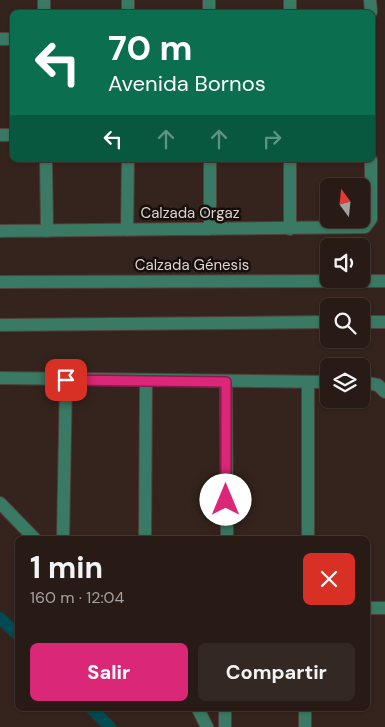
<!DOCTYPE html>
<html lang="es">
<head>
<meta charset="utf-8">
<style>
  body { margin:0; font-family:"DM Sans",sans-serif; background:#342823; color:#f1f3f6; height:100vh; display:flex; flex-direction:column; font-size:19px; white-space:nowrap }
  * { box-sizing:border-box; margin:0 }
  p { font-size:16px; color:#a5a1a1 }
  .icon { flex:none; width:28px; height:28px; fill:none; stroke:currentColor; stroke-width:2; stroke-linecap:round; stroke-linejoin:round }
  .map { position:relative; flex:1; overflow:hidden }
  .drawer { position:absolute; left:15px; top:536px; width:355px; height:175px; display:flex; flex-direction:column; background:#281b16; border-radius:8px; box-shadow:0 1px 4px #0004,0 0 0 1px #443935 }
  .drawer>* { flex:none }
  .hud { position:absolute; left:10px; top:10px; width:365px; height:152px; border-radius:8px; box-shadow:0 1px 4px #0004,0 0 0 1px #443935; background:#0b6e4f; color:#fff; overflow:hidden }
  .needle { width:32px; rotate:345deg }
  .fabs { position:absolute; left:320px; top:178px; display:grid; gap:10px }
  .fabs a { display:grid; place-items:center; width:50px; height:50px; border-radius:8px; background:#281b16; box-shadow:0 1px 4px #0004,0 0 0 1px #443935; font-size:25px }
  .pin { position:absolute; display:grid; place-items:center; width:42px; height:42px; color:#fff; margin:-21px; border-radius:10px; box-shadow:0 2px 8px #0006 }
  .me { position:absolute; width:55px; margin:-28px; rotate:0deg; stroke-linejoin:round; filter:drop-shadow(0 0 4px #0008) }
  .turn { display:flex; align-items:center; gap:18px; height:105px; padding:0 15px; font-size:22px }
  .turn .icon { width:65px; height:65px; stroke-width:2.5 }
  .turn b { display:block; font-size:35px; line-height:42px }
  .lanes { display:flex; align-items:center; height:48px; padding:0 15px; background:#0003; justify-content:center; gap:25px; direction:ltr }
  .lanes .off { opacity:.35 }
  .round { display:grid; place-items:center; flex:none; width:52px; height:52px; border-radius:8px; background:#342823 }
  .overview { display:flex; align-items:center; justify-content:space-between; height:85px; padding:0 15px }
  h1 { font-size:30px; font-weight:700; line-height:38px }
  .cta { display:flex; gap:10px; margin-top:auto; padding:10px 15px }
  .cta a { flex:1; height:58px; border-radius:8px; background:#db2777; color:#fff; font-size:20px; font-weight:700; line-height:58px; text-align:center }
  .cta a+a { background:#342823; color:#f1f3f6 }
  .map>svg:first-child { display:block }
</style>
</head>
<body>
<div class="map">
<svg width="385" height="727" viewBox="0 0 385 727">
  <rect width="100%" height="100%" fill="#35241d"/>
  <g fill="none" stroke-linecap="round" stroke-linejoin="round">
    <!-- canal -->
    <path stroke="#004b52" stroke-width="12" d="M0,618L18,635
      M92,709L110,727"/>
    <!-- minor casing -->
    <g stroke="#504039" stroke-width="14">
      <path id="minor" d="M44,0V12
        M209,0V12
        M290,0V12
        M370,0L371,12
        M128,12V0
        M0,39H12
        M0,135H12
        M46,160L47,231
        M210,160V229
        M290,160V229
        M127,230L128,160
        M0,231L365,227L371,219V160
        M0,282L385,281
        M361,322H385
        M0,325L329,322
        M0,378L329,382
        M226,382L227,539
        M361,382L378,385L385,392
        M0,503L35,539
        M63,539L66,379
        M145,539L146,381
        M308,539V382
        M368,608H385
        M198,709L207,727
        M225,727V709
        M305,727V709"/>
    </g>
    <!-- minor -->
    <use href="#minor" stroke="#3a7963" stroke-width="12"/>
  </g>
  <g fill="none" stroke-linecap="round" stroke-linejoin="round">
    <!-- route casing -->
    <g stroke="#8e194d" stroke-width="12">
      <path id="route" d="M66,380L226,382V500"/>
    </g>
    <!-- route -->
    <use href="#route" stroke="#db2777" stroke-width="9"/>
  </g>
  <g text-anchor="middle" stroke-width="5" stroke-linejoin="round" paint-order="stroke">
    <!-- street labels -->
    <g font-size="15" fill="#dfd3ce" stroke="#170f0c">
      <text x="190" y="218">Calzada Orgaz</text>
      <text x="192" y="270">Calzada Génesis</text>
    </g>
  </g>
</svg>
<div class="fabs">
<a><svg class="needle" viewBox="-14 -14 28 28"><path d="M0-13l5 13h-10z" fill="#e53935"/><path d="M0 13l5-13h-10z" fill="#a5a1a1"/></svg></a>
<a><svg class="icon" aria-label="sound" viewBox="0 0 24 24"><path d="M4 9h4l5-4v14l-5-4H4zM17 9q2 3 0 6"/></svg></a>
<a><svg class="icon" aria-label="search" viewBox="0 0 24 24"><circle cx="10" cy="10" r="6"/><path d="M15 15l6 6"/></svg></a>
<a><svg class="icon" aria-label="layers" viewBox="0 0 24 24"><path d="M12 4l9 5-9 5-9-5zM3 14l9 5 9-5"/></svg></a>
</div>
<div class="pin" style="left:66px;top:380px;background:#d93025"><svg class="icon" aria-label="arrive" viewBox="0 0 24 24"><path d="M6 21V4h12l-3 4 3 4H6"/></svg></div>
<svg class="me" style="left:226px;top:500px" viewBox="-20 -20 40 40"><circle r="19" fill="#fff"/><path d="M0-13L10 11 0 6-10 11z" fill="#db2777"/></svg>
<div class="hud">
<div class="turn"><svg class="icon" aria-label="left" viewBox="0 0 24 24"><path d="M17 20v-9H6M10 6l-5 5 5 5"/></svg><div><b>70 m</b>Avenida Bornos</div></div>
<div class="lanes"><svg class="icon" aria-label="left" viewBox="0 0 24 24"><path d="M17 20v-9H6M10 6l-5 5 5 5"/></svg><svg class="icon off" aria-label="ahead" viewBox="0 0 24 24"><path d="M12 20V5M6 11l6-6 6 6"/></svg><svg class="icon off" aria-label="ahead" viewBox="0 0 24 24"><path d="M12 20V5M6 11l6-6 6 6"/></svg><svg class="icon off" aria-label="right" viewBox="0 0 24 24"><path d="M7 20v-9h11M14 6l5 5-5 5"/></svg></div>
</div>
<section class="drawer">
<div class="overview"><div><h1>1 min</h1><p>160 m · 12:04</p></div><a class="round" style="background:#d93025;color:#fff"><svg class="icon" aria-label="close" viewBox="0 0 24 24"><path d="M6 6l12 12M18 6L6 18"/></svg></a></div>
<div class="cta"><a>Salir</a><a>Compartir</a></div>
</section>
</div>
</body>
</html>
